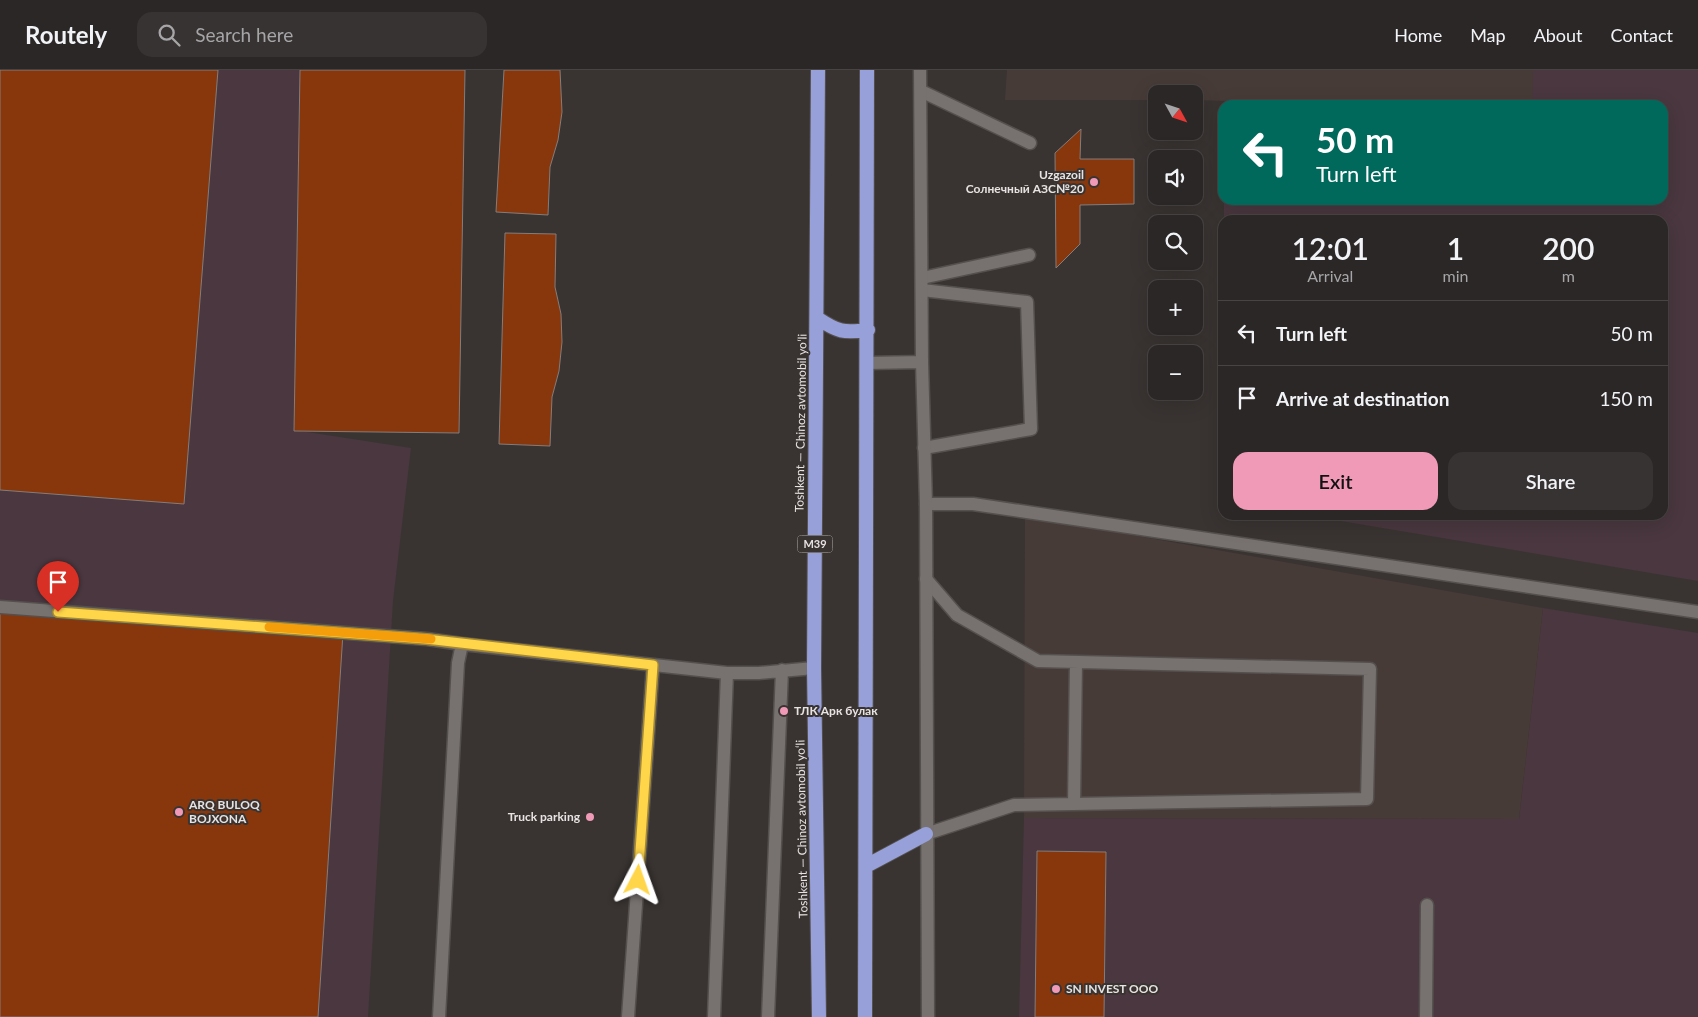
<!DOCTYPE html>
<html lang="en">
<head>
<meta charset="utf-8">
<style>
  body { margin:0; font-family:Lato,sans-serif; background:#373332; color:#f1f3f6; height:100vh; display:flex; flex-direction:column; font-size:19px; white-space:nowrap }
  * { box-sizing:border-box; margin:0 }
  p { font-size:16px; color:#a6a5a7 }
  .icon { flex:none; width:28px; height:28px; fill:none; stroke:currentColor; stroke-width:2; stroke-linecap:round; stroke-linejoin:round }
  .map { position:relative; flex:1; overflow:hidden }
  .panel { position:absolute; left:1218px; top:145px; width:450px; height:305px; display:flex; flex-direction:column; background:#2b2726; border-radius:15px; box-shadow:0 5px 20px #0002,0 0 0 1px #474443 }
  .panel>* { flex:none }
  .hud { position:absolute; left:1218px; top:30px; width:450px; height:105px; border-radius:15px; box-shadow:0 5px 20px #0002,0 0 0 1px #474443; background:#00695c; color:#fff; overflow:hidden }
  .needle { width:32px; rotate:130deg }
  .fabs { position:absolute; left:1148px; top:15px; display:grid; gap:10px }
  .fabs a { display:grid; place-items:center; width:55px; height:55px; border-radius:10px; background:#2b2726; box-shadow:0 5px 20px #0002,0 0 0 1px #474443; font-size:25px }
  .pin { position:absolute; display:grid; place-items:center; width:42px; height:42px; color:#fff; margin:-51px -21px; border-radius:50% 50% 50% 0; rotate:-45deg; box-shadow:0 0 5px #0007 }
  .pin .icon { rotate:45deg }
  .me { position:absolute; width:55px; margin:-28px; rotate:4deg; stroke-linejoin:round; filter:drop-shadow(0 0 4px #0008) }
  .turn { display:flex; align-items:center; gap:18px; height:105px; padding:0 15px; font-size:22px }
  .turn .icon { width:65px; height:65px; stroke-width:2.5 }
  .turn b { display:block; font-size:35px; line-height:42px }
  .eta { display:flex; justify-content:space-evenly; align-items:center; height:85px; text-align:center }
  .eta b { font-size:30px; font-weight:600; line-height:35px }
  .cta { display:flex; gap:10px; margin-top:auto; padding:10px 15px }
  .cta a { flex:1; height:58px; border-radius:15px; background:#f09ab7; color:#111; font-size:20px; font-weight:600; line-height:58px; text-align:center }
  .cta a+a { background:#373332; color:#f1f3f6 }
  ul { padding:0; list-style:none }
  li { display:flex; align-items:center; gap:15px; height:65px; padding:0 15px; border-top:1px solid #474443 }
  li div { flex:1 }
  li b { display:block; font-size:19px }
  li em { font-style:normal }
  header { display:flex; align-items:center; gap:30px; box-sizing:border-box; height:70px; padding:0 25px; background:#2b2726; border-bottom:1px solid #474443 }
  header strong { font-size:24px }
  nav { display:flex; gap:28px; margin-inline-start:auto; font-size:18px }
  .search { width:350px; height:45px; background:#373332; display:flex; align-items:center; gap:12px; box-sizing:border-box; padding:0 18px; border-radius:15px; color:#a6a5a7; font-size:19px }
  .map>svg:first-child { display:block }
</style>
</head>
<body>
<header>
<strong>Routely</strong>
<div class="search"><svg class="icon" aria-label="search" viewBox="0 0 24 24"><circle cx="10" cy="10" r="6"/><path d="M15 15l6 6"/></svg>Search here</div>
<nav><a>Home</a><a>Map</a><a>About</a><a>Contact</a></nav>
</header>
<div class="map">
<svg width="1698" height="947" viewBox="0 0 1698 947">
  <rect width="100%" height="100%" fill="#393432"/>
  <!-- built -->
  <path fill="#473b37" d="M1007,0H1534L1533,35H1361L1194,30V24H1156V30H1005Z
    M1025,446L1543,538L1519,749L1024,748Z"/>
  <!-- industrial -->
  <path fill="#4a373f" d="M0,0H300L294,360L411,378L393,531L368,947H0Z
    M1533,0H1698V511L1305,445H1662V150H1224V130H1662V35H1532Z
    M1226,30H1235L1361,35H1226Z
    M1222,296V431H1221Z
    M1543,538L1698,563V947H1019L1024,748L1519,749Z"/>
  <!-- building -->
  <path fill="#88370d" stroke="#837d7b" d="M0,0H218L184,434L0,420Z
    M300,0H465L459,363L294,361Z
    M504,0H560L562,42L558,70L550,97L548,145L496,142Z
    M1081,59L1080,89H1134V134L1080,135V174L1056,198L1055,83Z
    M505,163L556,164L555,217L561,244L562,272L559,301L552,327L550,376L499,374Z
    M0,542L343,563L318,947H0Z
    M1037,781L1106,782L1104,947H1035Z"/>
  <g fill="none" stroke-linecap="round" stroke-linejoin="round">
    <!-- service casing -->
    <g stroke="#54504e" stroke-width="15">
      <path id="service" d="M921,21L1030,73
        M922,208L1029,185
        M922,220L1027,232L1031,359L924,378
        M926,434H973L1698,542
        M926,509L957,545L1038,591L1370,599L1367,729L1014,735L926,764
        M0,537L427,569L462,574
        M1074,734L1076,592
        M439,947L458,593L462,574L727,603H759L814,598
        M628,947L653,595
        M714,947L727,603
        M768,947L782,600
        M1426,947L1427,835"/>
    </g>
    <!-- tertiary casing -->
    <g stroke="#54504e" stroke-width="15">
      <path id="tertiary" d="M920,0L922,292L926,434L928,947
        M867,293L922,292"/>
    </g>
    <!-- trunk casing -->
    <g stroke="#54504e" stroke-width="16">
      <path id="trunk" d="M818,0L814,598L819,947
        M817,248C838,262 843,263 868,260
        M866,796L926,764
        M865,947L867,0"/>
    </g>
    <!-- service -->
    <use href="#service" stroke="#77716f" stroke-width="12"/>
    <!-- tertiary -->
    <use href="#tertiary" stroke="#77716f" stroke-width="12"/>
    <!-- trunk -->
    <use href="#trunk" stroke="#97a0d8" stroke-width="14"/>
  </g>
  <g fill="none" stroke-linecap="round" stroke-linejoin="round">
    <!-- route casing -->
    <g stroke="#a68a30" stroke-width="12">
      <path id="route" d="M58,542L426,569L653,595L638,810"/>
    </g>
    <!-- route -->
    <use href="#route" stroke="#ffd54a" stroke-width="9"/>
    <!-- slow -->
    <path stroke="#f59e0b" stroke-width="9" d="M269,557L431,569"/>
  </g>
  <!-- markers -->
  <g fill="#f09ab7" stroke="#393432" stroke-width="2">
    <circle cx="1094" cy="112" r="5"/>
    <circle cx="784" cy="641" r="5"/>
    <circle cx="179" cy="742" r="5"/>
    <circle cx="590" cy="747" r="5"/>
    <circle cx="1056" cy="919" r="5"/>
  </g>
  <g text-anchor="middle" stroke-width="4" stroke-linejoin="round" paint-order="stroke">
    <!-- shield labels -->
    <rect fill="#393432" stroke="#b3aead" stroke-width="1" x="797.5" y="465.5" width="35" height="17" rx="4"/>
    <g font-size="11" font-weight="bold" fill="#e7e3e2">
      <text x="815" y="478">M39</text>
    </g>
    <!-- poi labels -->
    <g font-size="12" font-weight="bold" fill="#e7e3e2" stroke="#393432" text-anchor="start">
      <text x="1084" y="109" text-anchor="end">Uzgazoil<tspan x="1084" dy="14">Солнечный АЗС№20</tspan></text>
      <text x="794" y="645">ТЛК Арк булак</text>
      <text x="189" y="739">ARQ BULOQ<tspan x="189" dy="14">BOJXONA</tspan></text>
      <text x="580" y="751" text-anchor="end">Truck parking</text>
      <text x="1066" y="923">SN INVEST ООО</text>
    </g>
    <!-- street labels -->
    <g font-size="12" fill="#e7e3e2" stroke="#393432">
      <text transform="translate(801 353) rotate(-89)" y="4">Toshkent — Chinoz avtomobil yoʻli</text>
      <text transform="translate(802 759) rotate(-91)" y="4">Toshkent — Chinoz avtomobil yoʻli</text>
    </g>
  </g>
</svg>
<div class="fabs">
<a><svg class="needle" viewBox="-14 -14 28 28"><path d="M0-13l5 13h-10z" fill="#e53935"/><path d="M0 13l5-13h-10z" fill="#a6a5a7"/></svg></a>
<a><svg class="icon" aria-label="sound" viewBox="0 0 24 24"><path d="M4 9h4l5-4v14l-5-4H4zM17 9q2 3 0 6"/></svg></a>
<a><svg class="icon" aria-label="search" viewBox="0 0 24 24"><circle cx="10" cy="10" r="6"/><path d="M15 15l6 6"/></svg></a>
<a>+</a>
<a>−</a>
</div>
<div class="pin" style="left:58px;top:542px;background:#d93025"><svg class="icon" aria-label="arrive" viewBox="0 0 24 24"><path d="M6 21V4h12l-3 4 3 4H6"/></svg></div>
<svg class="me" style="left:638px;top:810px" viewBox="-20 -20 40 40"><path d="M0-17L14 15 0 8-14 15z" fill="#ffd54a" stroke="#fff" stroke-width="4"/></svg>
<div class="hud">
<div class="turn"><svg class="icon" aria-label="left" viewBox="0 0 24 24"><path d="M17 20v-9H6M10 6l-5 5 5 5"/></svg><div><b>50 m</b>Turn left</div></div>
</div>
<section class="panel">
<div class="eta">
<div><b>12:01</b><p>Arrival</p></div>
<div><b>1</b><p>min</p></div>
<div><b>200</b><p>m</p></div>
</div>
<ul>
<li><svg class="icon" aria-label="left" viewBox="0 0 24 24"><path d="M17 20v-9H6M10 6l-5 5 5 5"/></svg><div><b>Turn left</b></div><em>50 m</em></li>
<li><svg class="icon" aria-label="arrive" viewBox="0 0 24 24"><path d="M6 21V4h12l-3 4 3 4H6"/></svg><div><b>Arrive at destination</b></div><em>150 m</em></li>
</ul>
<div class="cta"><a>Exit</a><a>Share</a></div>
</section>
</div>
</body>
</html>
